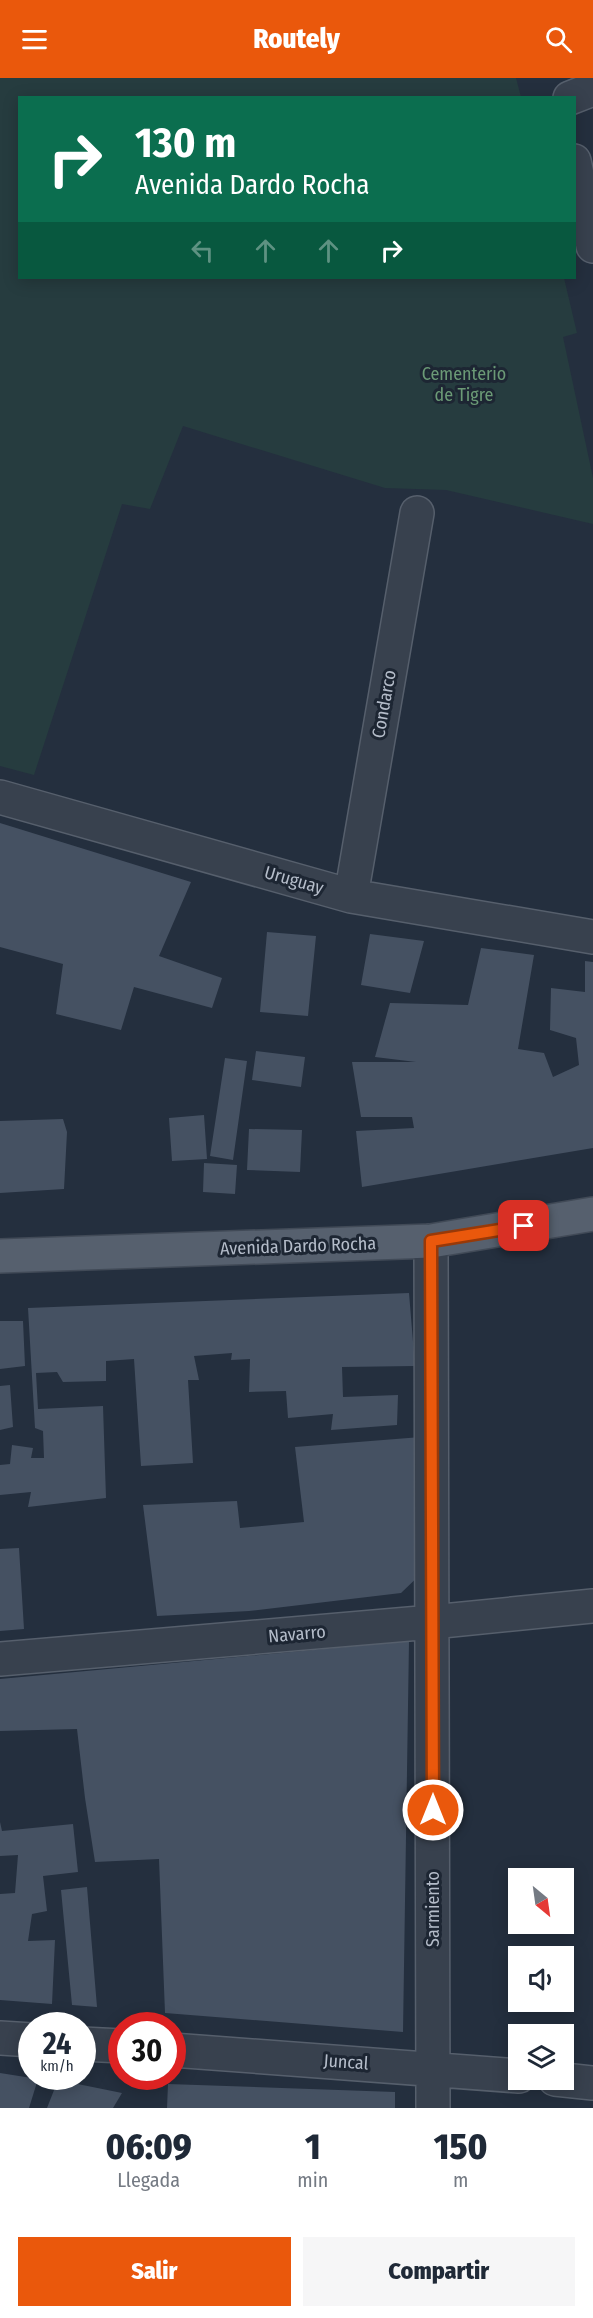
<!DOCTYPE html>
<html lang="es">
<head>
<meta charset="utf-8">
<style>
  body { margin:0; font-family:"Fira Sans Condensed",sans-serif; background:#f6f6f7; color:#1f2937; height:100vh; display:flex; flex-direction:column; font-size:22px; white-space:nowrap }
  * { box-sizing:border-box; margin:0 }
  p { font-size:20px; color:#747a83 }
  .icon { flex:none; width:33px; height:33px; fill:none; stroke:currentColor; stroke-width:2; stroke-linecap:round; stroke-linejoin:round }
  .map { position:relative; height:2030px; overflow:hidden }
  .side { display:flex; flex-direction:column; background:#fff; flex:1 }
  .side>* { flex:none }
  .hud { position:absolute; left:18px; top:18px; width:558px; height:183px; border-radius:0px; box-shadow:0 3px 15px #0003; background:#0b6e4f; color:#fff; overflow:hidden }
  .needle { width:39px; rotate:151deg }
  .controls { position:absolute; left:508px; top:1790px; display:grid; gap:12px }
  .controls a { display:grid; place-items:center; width:66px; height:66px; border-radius:0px; background:#fff; box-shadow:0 3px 15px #0003; font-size:30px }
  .speed { position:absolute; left:18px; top:1934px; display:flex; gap:12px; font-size:30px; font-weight:700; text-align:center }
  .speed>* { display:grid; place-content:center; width:78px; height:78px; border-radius:50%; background:#fff; box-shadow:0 3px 15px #0003; line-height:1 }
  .speed small { font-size:15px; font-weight:400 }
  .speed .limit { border:9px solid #d22; background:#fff; color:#111 }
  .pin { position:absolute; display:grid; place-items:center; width:51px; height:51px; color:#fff; margin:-26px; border-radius:12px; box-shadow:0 3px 9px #0006 }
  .me { position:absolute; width:66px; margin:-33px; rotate:0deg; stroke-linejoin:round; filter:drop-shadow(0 0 4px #0008) }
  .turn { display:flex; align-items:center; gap:21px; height:126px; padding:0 18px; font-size:27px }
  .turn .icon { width:78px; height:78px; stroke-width:2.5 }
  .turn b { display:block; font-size:42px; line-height:51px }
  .lanes { display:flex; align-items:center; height:57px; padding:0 18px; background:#0003; justify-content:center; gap:30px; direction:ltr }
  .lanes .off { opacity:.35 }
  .eta { display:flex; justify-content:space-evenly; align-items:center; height:102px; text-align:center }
  .eta b { font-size:36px; font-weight:800; line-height:42px }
  .action { display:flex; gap:12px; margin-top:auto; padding:12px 18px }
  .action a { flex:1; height:69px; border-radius:0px; background:#ea580c; color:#fff; font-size:24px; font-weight:800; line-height:69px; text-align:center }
  .action a+a { background:#f6f6f7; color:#1f2937 }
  header { display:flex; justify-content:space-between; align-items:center; height:78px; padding:0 18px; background:#ea580c; color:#fff; font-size:27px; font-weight:800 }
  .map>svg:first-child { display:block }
</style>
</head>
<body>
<header><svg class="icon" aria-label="menu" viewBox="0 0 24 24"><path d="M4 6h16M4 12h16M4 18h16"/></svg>Routely<svg class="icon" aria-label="search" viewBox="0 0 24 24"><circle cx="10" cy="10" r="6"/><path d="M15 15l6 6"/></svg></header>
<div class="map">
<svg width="593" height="2030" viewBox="0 0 593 2030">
  <rect width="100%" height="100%" fill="#242f3e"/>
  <!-- green -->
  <path fill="#263c3f" d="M0,0H516L521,19L20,20V200H564L577,255L563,259L593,400V446L446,412L385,410L183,348L150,431L122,426L34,697L0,688Z"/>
  <!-- building -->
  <path fill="#455162" d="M0,745L191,804L159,878L222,900L212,930L134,909L121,952L56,936L63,886L0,869Z
    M267,854L316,858L308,938L260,934Z
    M370,856L424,863L410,915L361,907Z
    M481,870L534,877L518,971L544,975L553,999L579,987L576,960L550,952L551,910L585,914V883L593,884V1070L362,1109L356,1053L414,1050L412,1039H361L352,984H416L375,979L390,925L468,927Z
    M256,973L305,979L301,1009L252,1002Z
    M225,980L247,983L233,1082L210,1078Z
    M204,1037L207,1081L172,1083L169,1040Z
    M63,1041L67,1054L64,1111L0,1115V1043Z
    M249,1051L302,1052L300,1094L247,1092Z
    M204,1085L237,1087L235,1116L203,1114Z
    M409,1215L415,1288L342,1289L343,1319L398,1317L397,1347L331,1352L333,1336L288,1340L286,1313L249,1314L250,1281L231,1282L232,1275L194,1278L199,1302H188L193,1385L141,1388L134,1281L106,1283V1303L63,1304L57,1294L36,1295L38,1331L103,1328L106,1420L28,1429L31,1414L0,1417V1387L10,1386L12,1367L33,1370L31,1380H44L43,1353L35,1350L28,1230Z
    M0,1243H23L25,1288L0,1291Z
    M10,1307L13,1349L0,1352V1308Z
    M421,1359L426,1491L401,1515L249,1533L157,1538L143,1427L237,1423L240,1450L304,1444L295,1369Z
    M19,1470L24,1551L0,1553V1471Z
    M409,1563L403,1954L165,1935L159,1781L95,1784L85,1720L77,1651L0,1653V1601Z
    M0,1744L2,1753L73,1746L78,1794L43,1798L47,1833L32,1836L28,1863L55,1862L52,1926L0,1922V1816L15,1815L18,1777L0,1778Z
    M87,1809L97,1929L72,1927L61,1812Z
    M0,1995L38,2001L29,2030H0Z
    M58,2002L122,2015L113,2030H47Z
    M168,2006L395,2014V2030H167Z"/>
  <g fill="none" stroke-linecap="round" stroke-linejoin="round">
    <!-- minor casing -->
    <g stroke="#565f6c" stroke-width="36">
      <path id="minor" d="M570,20L593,11
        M574,83L593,168
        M0,719L351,818L593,859
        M351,818L417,435
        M431,1163L433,2030
        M0,1581L432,1544L593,1528
        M0,1960L32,1962
        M82,1966L122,1968
        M172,1972L519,1998
        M555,2001L593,2005"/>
    </g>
    <!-- major casing -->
    <g stroke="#414a57" stroke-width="36">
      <path id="major" d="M0,1178L431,1163L593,1136"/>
    </g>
    <!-- minor -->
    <use href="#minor" stroke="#38414e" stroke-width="33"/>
    <!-- major -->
    <use href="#major" stroke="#56606e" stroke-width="33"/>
  </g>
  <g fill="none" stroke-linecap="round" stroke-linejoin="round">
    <!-- route casing -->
    <g stroke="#983908" stroke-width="15">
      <path id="route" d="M433,1732L431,1163L524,1148"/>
    </g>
    <!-- route -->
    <use href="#route" stroke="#ea580c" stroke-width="10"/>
  </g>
  <g text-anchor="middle" stroke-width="6" stroke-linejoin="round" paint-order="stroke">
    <!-- park labels -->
    <g font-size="18" fill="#6b9a76" stroke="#1d2633">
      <text x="464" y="302">Cementerio<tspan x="464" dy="21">de Tigre</tspan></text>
    </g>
    <!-- street labels -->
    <g font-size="18" fill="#b4bcc9" stroke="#1d2633">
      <text transform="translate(384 626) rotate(-80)" y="6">Condarco</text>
      <text transform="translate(294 802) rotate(16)" y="6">Uruguay</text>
      <text transform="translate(298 1168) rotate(-2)" y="6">Avenida Dardo Rocha</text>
      <text transform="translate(297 1556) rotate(-5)" y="6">Navarro</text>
      <text transform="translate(433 1831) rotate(-90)" y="6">Sarmiento</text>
      <text transform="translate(346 1984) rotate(4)" y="6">Juncal</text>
    </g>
  </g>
</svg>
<div class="controls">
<a><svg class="needle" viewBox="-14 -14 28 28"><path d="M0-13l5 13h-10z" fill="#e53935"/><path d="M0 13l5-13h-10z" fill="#747a83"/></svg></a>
<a><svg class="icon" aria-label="sound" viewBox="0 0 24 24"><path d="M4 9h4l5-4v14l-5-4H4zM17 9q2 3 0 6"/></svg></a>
<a><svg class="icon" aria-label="layers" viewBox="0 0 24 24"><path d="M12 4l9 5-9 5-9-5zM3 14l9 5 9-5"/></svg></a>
</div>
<div class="speed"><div>24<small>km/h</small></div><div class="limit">30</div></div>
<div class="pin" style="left:524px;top:1148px;background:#d93025"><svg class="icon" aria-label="arrive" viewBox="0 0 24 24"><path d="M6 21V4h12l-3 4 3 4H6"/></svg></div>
<svg class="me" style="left:433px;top:1732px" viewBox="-20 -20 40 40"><circle r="17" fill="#ea580c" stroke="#fff" stroke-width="3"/><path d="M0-11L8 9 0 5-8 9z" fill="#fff"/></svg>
<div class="hud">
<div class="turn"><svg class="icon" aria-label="right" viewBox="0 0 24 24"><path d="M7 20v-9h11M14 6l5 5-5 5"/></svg><div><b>130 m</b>Avenida Dardo Rocha</div></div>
<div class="lanes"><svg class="icon off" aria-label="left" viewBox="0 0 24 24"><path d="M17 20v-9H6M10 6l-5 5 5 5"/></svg><svg class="icon off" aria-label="ahead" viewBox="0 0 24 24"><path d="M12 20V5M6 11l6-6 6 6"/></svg><svg class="icon off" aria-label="ahead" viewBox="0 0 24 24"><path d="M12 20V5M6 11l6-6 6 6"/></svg><svg class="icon" aria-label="right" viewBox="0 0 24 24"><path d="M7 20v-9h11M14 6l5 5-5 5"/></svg></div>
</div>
</div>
<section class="side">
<div class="eta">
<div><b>06:09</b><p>Llegada</p></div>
<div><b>1</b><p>min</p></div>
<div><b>150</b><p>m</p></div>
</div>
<div class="action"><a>Salir</a><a>Compartir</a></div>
</section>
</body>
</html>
